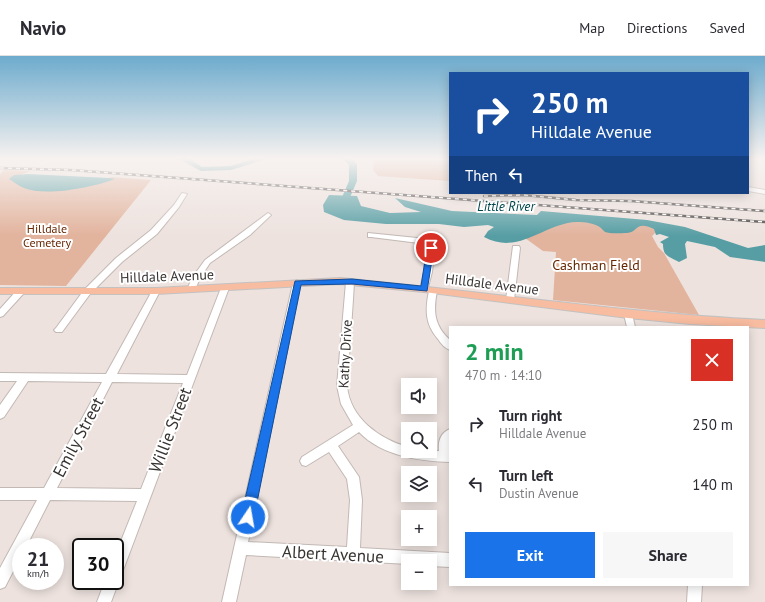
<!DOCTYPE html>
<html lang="en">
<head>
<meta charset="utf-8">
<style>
  body { margin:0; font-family:"PT Sans",sans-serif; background:#f7f7f7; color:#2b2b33; height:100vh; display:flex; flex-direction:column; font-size:15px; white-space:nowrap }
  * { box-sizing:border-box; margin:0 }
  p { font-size:13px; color:#7c7c81 }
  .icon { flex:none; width:22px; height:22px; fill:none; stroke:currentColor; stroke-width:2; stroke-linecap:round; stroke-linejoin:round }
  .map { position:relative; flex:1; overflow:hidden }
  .sheet { position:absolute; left:449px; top:270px; width:300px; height:260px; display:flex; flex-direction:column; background:#fff; border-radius:0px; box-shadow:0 2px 10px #0003 }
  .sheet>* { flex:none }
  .hud { position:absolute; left:449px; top:16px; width:300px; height:122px; border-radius:0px; box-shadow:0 2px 10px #0003; background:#1a4fa0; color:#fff; overflow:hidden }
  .tools { position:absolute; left:401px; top:322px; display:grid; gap:8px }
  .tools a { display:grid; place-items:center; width:36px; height:36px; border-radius:0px; background:#fff; box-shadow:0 2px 10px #0003; font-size:20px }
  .speed { position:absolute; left:12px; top:482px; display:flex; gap:8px; font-size:20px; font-weight:700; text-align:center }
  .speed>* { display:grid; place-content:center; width:52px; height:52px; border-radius:50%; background:#fff; box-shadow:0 2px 10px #0003; line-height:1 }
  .speed small { font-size:10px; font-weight:400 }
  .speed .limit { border:2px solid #111; border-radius:6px; background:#fff; color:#111 }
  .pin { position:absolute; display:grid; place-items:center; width:34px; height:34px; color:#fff; margin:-17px; border:2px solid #fff; border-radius:50%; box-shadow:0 1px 4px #0007 }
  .me { position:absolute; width:44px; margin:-22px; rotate:12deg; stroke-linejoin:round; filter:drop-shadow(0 0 3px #0008) }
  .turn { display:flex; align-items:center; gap:14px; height:84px; padding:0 16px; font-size:18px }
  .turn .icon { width:52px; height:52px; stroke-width:2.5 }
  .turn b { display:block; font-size:28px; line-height:34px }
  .then { display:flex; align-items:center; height:38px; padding:0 16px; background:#0003; gap:8px; font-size:15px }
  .round { display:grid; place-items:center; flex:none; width:42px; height:42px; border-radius:0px; background:#f7f7f7 }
  .summary { display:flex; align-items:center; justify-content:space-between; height:68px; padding:0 16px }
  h1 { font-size:24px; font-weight:800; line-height:30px; color:#1e9e55 }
  .primary-button { display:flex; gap:8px; margin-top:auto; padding:8px 16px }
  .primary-button a { flex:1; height:46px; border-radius:0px; background:#1a73e8; color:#fff; font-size:16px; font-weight:800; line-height:46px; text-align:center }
  .primary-button a+a { background:#f7f7f7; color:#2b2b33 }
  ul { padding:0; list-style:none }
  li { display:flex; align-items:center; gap:12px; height:60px; padding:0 16px }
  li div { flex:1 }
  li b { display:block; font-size:15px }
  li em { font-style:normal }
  header { display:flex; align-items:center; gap:24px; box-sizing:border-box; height:56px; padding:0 20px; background:#fff; border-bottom:1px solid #e1e1e2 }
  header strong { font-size:19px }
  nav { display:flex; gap:22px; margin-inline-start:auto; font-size:14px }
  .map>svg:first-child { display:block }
</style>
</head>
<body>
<header>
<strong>Navio</strong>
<nav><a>Map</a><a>Directions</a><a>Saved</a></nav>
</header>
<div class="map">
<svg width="765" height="546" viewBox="0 0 765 546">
  <rect width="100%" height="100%" fill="#ede2de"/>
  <!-- green -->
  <path fill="#e2b39d" d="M374,103H450V125L378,120L373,114Z
    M4,114L31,115L14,121L106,124L111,121L151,124L66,230L0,229V118Z
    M574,165C594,166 641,164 658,174L652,180L658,191L664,197L699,259L553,244L556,196L543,195L525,182L536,174Z"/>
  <!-- water -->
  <path fill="#569ea4" d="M28,118L109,122L115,123C94,131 46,141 24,132C19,130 14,126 9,123L14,119Z
    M329,139L357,140L361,150L390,157L421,156L405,151L395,142L452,155L537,159L541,155L647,164L685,171L748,192L765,189V206L730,201L715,191L687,185L685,188L687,202L679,206C668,200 663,200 663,188L660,186L669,181L660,178L656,179L654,173C635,164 638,177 627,177C621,177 610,178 605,176C604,175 601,172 601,172C595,167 585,166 577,166C543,167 520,200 484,181L488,175L494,171L488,169L464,171L439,168H386L344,164L324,156L323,149Z"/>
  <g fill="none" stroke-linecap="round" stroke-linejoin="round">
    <!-- river -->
    <path fill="#569ea4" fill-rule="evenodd" d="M179,103H189L202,111L231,110L253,103H266L231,114L201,115Z
      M343,103H352L357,108V125L348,146L353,154L349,157L346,156L340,146L349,125V109Z"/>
    <!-- minor casing -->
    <g stroke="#c2b8b4" stroke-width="2">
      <path id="minor" d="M748,131L765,134V138L748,135Z
        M182,137L187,138L179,151L157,178L122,206L90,238L62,276H56L54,274L56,272L84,234L116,202L151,174L174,149Z
        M268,157L271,159L270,160L250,179L210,207L200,222L194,236H188L187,234L192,222L205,204Z
        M368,177L427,183L435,187L432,216L427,235L424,236L420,233L424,216L427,188L371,181H368Z
        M513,190H519L520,192L514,244L510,247L506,244Z
        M350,223L354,226C353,247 351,269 350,290C349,303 346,317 347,330C350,362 379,383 408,391V395H439C438,386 440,377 450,373V406C419,405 382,400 359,376L338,390L359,421L362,444L360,492L450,497V511L430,510V505H408V508L246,499L236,546H222L293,227L297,224L301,227L248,486L347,491L350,444L347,423L329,396L306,410L302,409L300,405L302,401L353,369L341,348L337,330L346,226Z
        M225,229L229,232L122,517L118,523L119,525L111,546H97L105,525H115V500L137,445L50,444L26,491H21V500L5,531L0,533V512L37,444H0V432H44L102,326L28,325L4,361L0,363V349L17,325H0V317L106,318L152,235L156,232L160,235L117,318L187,319L221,232ZM112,326L183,327L141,433L57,432Z
        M21,232L25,235L24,237L3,260L0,261V253L18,233Z
        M433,232L437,235C433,255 434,270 450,284V294C445,292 441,288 438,283C425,268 425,254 429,235Z
        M628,255L632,258L635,271H627L624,258Z
        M688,529H702L701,546H687Z"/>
    </g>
    <!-- major casing -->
    <g stroke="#c3c2c1" stroke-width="2">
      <path id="major" d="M340,222C482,235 623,257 765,264V272L690,268L628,262L424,236L340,228L156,238H0V232H156Z"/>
    </g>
    <!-- minor -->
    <use href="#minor" fill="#fff" fill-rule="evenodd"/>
    <!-- major -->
    <use href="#major" fill="#f8bca0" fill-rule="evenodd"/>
    <!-- rail casing -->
    <g stroke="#504b49" stroke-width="2.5">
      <path id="rail" d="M0,112L71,114L765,166
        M484,140L524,139L576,144L631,145L765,155"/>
    </g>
    <!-- rail -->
    <use href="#rail" stroke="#fff" stroke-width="1.5" stroke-dasharray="4" stroke-linecap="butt"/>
  </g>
  <!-- sky -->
  <linearGradient id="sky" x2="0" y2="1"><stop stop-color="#6dabcd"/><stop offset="0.57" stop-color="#f7f2f0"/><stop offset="1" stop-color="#f7f2f0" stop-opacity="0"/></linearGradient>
  <rect width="765" height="180" fill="url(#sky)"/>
  <!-- route -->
  <path fill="#1a73e8" stroke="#114b97" d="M431,189L434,192L427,235L352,228L301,229L254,461L252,466L248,467L243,466L241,461L295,225L352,223L421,230L427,192Z"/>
  <g text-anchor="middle" stroke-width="4" stroke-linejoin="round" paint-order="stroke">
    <!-- far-park labels -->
    <g font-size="12" fill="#662600" stroke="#fff">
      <text x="47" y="177">Hilldale<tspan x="47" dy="14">Cemetery</tspan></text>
    </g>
    <!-- far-water labels -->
    <g font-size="13" font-style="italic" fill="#00464b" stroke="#fff">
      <text x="506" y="155">Little River</text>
    </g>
    <!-- park labels -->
    <g font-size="14" fill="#662600" stroke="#fff">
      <text x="596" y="214">Cashman Field</text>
    </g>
    <!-- street labels -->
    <g font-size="14" fill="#373331" stroke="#fff">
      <text transform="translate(167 220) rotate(-2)" y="5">Hilldale Avenue</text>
      <text transform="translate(492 228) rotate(7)" y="5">Hilldale Avenue</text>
      <text transform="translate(345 298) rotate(-87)" y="5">Kathy Drive</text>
    </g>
    <!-- near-street labels -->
    <g font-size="17" fill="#373331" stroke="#fff">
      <text transform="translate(170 374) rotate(-69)" y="6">Willie Street</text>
      <text transform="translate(78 381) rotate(-62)" y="6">Emily Street</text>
      <text transform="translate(333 498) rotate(3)" y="6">Albert Avenue</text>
    </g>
  </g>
</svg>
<div class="tools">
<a><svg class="icon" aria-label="sound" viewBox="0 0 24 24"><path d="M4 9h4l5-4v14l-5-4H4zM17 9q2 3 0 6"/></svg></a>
<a><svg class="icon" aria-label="search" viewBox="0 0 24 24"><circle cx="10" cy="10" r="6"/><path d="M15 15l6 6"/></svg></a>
<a><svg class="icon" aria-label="layers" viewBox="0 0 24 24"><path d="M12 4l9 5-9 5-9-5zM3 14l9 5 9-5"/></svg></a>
<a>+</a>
<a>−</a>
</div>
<div class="speed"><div>21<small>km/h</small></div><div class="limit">30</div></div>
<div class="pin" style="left:431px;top:192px;background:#d93025"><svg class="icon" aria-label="arrive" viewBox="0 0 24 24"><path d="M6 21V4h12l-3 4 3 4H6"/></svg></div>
<svg class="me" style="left:248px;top:461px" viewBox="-20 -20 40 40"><circle r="17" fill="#1a73e8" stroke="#fff" stroke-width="3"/><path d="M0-11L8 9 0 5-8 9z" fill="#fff"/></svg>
<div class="hud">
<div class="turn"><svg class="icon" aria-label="right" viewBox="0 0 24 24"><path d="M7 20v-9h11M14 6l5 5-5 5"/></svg><div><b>250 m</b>Hilldale Avenue</div></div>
<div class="then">Then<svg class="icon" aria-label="left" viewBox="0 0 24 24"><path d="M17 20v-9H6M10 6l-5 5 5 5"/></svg></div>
</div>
<section class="sheet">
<div class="summary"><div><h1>2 min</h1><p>470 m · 14:10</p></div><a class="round" style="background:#d93025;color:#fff"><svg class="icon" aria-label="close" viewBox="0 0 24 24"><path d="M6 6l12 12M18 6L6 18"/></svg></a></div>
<ul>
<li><svg class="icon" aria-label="right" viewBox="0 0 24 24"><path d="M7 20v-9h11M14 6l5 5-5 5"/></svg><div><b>Turn right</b><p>Hilldale Avenue</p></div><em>250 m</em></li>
<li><svg class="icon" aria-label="left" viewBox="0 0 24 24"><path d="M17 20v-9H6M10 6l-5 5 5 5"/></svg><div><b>Turn left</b><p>Dustin Avenue</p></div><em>140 m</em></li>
</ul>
<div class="primary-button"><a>Exit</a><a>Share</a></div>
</section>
</div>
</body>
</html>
